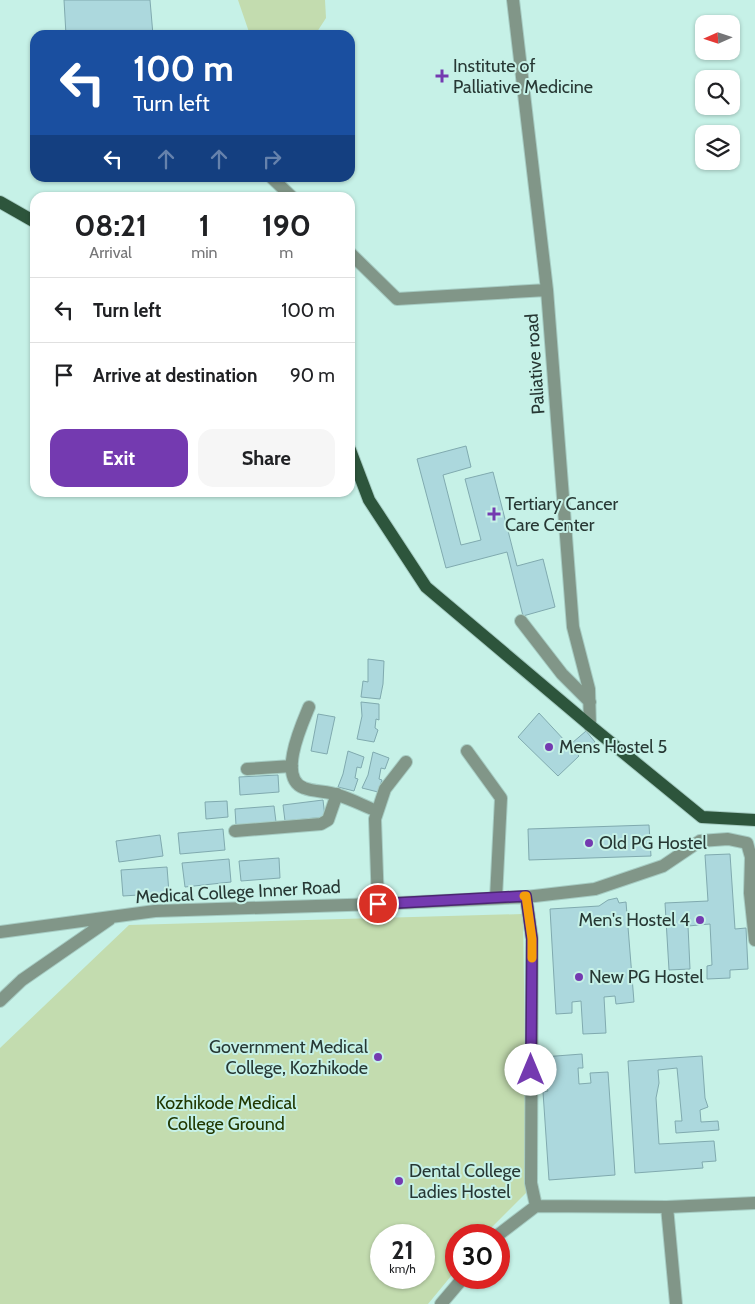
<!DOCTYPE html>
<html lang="en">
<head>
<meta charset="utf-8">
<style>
  body { margin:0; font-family:Cabin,sans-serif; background:#f6f6f6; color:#202124; height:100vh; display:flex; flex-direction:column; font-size:19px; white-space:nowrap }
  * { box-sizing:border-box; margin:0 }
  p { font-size:16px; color:#757577 }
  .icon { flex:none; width:28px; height:28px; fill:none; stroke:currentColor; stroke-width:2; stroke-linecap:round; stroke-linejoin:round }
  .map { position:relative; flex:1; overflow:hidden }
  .panel { position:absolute; left:30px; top:192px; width:325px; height:305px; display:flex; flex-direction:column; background:#fff; border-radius:15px; box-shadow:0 1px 4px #0004 }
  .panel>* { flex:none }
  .top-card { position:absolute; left:30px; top:30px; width:325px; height:152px; border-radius:15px; box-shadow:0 1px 4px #0004; background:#1a4fa0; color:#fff; overflow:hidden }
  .needle { width:32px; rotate:267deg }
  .controls { position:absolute; left:695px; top:15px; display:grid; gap:10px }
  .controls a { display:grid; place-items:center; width:45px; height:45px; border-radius:10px; background:#fff; box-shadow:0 1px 4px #0004; font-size:25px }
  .speed { position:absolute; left:370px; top:1224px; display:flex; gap:10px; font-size:25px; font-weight:700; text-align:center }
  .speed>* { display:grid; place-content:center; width:65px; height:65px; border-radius:50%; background:#fff; box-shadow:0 1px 4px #0004; line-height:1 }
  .speed small { font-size:12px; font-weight:400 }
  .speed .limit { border:8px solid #d22; background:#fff; color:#111 }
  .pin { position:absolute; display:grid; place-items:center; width:42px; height:42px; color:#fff; margin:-21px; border:2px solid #fff; border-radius:50%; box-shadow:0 1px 5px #0007 }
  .me { position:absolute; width:55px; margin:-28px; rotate:0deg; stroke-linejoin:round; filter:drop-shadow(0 0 4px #0008) }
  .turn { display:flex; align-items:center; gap:18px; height:105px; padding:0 20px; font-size:22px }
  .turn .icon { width:65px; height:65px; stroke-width:2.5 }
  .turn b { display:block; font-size:35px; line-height:42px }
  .lanes { display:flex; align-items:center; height:48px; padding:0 20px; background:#0003; justify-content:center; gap:25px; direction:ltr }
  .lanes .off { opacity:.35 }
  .eta { display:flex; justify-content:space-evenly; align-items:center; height:85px; text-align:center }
  .eta b { font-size:30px; font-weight:700; line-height:35px }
  .primary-button { display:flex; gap:10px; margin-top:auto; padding:10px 20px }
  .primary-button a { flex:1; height:58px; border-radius:15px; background:#743ab0; color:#fff; font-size:20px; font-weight:700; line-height:58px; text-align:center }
  .primary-button a+a { background:#f6f6f6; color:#202124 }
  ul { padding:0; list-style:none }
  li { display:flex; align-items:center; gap:15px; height:65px; padding:0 20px; border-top:1px solid #e0e0e0 }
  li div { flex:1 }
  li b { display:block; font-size:19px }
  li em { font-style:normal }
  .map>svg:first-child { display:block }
</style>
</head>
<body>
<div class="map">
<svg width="755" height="1304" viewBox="0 0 755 1304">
  <rect width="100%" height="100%" fill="#c6f1e7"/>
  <!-- green -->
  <path fill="#c3dcaf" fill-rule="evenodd" d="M238,0H325L326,18L315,35H250Z
    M523,914L527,1192L484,1235H456V1270L428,1304H0V1048L129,925ZM381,1235H424V1278H381Z"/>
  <!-- building -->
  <path fill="#acd8dd" stroke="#80aaaf" d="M64,0H150L153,35H66Z
    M466,446L471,467L443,475L461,545L481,540L465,479L493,472L517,566L543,559L555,607L523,616L507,552L446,568L417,459Z
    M368,659L384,661L383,684L380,699L361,697L363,681L368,682Z
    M361,702L379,704V720L376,719L375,728L378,730L374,742L357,739L362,716Z
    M539,713L579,756L558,776L518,737Z
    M318,714L335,717L327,754L311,751Z
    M586,731L595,742L581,754L572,743Z
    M348,751L364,757L361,768L357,767L355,778L358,779L354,791L338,787L343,774Z
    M373,752L389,758L385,769L381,768L379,779L382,780L378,792L362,788L368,775Z
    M278,775L279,792L240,795L239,777Z
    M323,800L325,817L285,821L283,805Z
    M227,801L228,817L206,819L205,802Z
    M274,806L276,822L236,825L235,809Z
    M649,825L651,856L529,860L528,829Z
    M223,829L225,850L180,854L178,833Z
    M160,835L163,856L119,862L116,841Z
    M730,854L735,929L746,928L748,969L730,970V978L707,979V966L712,965L710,924L688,926L690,969L669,970L665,903L708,901L705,855Z
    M279,858L280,878L241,881L239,861Z
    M229,859L231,882L185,887L182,863Z
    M167,867L169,893L123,896L121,870Z
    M617,898L619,903L626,902L634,1002L616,1004L615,996L604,997L606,1033L583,1034L581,1001L572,1002V1013L556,1014L550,909L599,906L608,900Z
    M582,1054L583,1068H578L579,1084L591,1083L590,1073L608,1072L615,1175L549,1180L543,1092L548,1091L545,1082L543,1057Z
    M702,1056L705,1098L708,1107L700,1110L701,1122L718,1121L719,1130L676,1133L675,1121H682L677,1068L658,1070L659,1083L656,1098L659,1144L714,1141L716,1161L702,1162L703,1168L635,1173L628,1061Z"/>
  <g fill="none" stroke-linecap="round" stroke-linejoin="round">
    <!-- minor casing -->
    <g stroke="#a6ccc3" stroke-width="14">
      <path id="minor" d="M513,0L547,290L573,627L589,689L590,726
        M272,178L293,198
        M350,253L397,299L547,290
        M521,621L562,674L590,702
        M309,707C302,724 277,778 304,788C314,792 327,791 338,795C351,799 364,806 377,811
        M467,751L501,798L496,898
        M247,769L292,766
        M235,831L321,824L328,820L337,794
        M526,897L595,889L663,866L700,841L728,839L747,843L751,857L750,893L755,940
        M378,904L375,819L385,789L406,762
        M0,932L155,911L378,904L526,897L532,939L531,1183L536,1206L667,1207L755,1203
        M0,1001L22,980L110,919
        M667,1207L676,1304
        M498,1235L536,1206
        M441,1304L463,1278"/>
    </g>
    <!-- major casing -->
    <g stroke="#a6ccc3" stroke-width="14">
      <path id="major" d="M0,202L35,222
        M350,450L369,500L426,587L587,723L702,817L755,820"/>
    </g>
    <!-- minor -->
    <use href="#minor" stroke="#819688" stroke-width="12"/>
    <!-- major -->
    <use href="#major" stroke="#2d553c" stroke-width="12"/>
  </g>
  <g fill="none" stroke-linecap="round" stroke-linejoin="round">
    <!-- route casing -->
    <g stroke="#4b2672" stroke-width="12">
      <path id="route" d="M378,904L526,896L532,939L531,1070"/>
    </g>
    <!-- route -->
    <use href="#route" stroke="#743ab0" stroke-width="9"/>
    <!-- slow -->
    <path stroke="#f59e0b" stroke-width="9" d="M524,896H526L532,939V958"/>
  </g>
  <!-- markers -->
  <g fill="#743ab0" stroke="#c6f1e7" stroke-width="2">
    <path d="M439.5 68.5h5v5h5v5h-5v5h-5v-5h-5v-5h5z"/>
    <path d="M491.5 506.5h5v5h5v5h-5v5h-5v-5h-5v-5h5z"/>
    <circle cx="549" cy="747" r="5"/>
    <circle cx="589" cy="843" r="5"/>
    <circle cx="700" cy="920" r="5"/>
    <circle cx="579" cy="977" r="5"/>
    <circle cx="378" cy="1057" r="5"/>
    <circle cx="399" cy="1181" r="5"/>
  </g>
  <g text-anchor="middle" stroke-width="4" stroke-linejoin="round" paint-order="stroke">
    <!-- poi labels -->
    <g font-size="18" fill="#273834" stroke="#c6f1e7" text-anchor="start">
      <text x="453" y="72">Institute of<tspan x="453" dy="21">Palliative Medicine</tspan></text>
      <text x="505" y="510">Tertiary Cancer<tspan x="505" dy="21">Care Center</tspan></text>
      <text x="559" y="753">Mens Hostel 5</text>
      <text x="599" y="849">Old PG Hostel</text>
      <text x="690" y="926" text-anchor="end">Men's Hostel 4</text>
      <text x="589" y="983">New PG Hostel</text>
      <text x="368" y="1053" text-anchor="end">Government Medical<tspan x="368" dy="21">College, Kozhikode</tspan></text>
      <text x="409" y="1177">Dental College<tspan x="409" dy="21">Ladies Hostel</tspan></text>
    </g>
    <!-- street labels -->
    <g font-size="18" fill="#273834" stroke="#c6f1e7">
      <text transform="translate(535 364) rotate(-94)" y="6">Paliative road</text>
      <text transform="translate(238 892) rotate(-3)" y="6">Medical College Inner Road</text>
    </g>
    <!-- park labels -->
    <g font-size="18" fill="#203701" stroke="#c6f1e7">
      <text x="226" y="1109">Kozhikode Medical<tspan x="226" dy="21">College Ground</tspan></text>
    </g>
  </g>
</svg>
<div class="controls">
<a><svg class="needle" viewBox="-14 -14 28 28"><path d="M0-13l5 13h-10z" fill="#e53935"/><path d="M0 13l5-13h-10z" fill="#757577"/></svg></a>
<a><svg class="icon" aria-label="search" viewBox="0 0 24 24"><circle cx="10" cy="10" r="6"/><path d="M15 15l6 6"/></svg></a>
<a><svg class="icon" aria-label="layers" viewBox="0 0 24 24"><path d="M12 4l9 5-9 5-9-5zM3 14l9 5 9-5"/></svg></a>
</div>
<div class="speed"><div>21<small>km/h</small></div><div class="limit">30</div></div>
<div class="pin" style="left:378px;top:904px;background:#d93025"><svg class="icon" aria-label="arrive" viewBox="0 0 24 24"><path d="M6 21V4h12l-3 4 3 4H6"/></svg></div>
<svg class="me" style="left:531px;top:1070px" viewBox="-20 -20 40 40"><circle r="19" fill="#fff"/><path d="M0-13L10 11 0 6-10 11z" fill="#743ab0"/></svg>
<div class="top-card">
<div class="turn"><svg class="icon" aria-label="left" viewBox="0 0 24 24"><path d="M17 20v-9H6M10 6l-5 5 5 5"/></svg><div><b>100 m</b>Turn left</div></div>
<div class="lanes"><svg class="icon" aria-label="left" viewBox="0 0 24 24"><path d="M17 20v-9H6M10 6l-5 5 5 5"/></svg><svg class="icon off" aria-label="ahead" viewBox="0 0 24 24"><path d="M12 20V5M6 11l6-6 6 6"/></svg><svg class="icon off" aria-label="ahead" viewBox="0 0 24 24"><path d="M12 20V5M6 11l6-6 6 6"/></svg><svg class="icon off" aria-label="right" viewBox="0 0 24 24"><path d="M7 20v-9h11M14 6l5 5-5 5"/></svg></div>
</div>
<section class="panel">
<div class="eta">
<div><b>08:21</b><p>Arrival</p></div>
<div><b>1</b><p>min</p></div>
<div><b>190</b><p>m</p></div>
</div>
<ul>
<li><svg class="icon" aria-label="left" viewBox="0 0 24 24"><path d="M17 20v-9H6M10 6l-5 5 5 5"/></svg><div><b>Turn left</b></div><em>100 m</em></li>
<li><svg class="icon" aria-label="arrive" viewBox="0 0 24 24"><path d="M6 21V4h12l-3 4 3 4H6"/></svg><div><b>Arrive at destination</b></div><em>90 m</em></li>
</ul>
<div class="primary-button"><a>Exit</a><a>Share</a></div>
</section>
</div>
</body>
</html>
